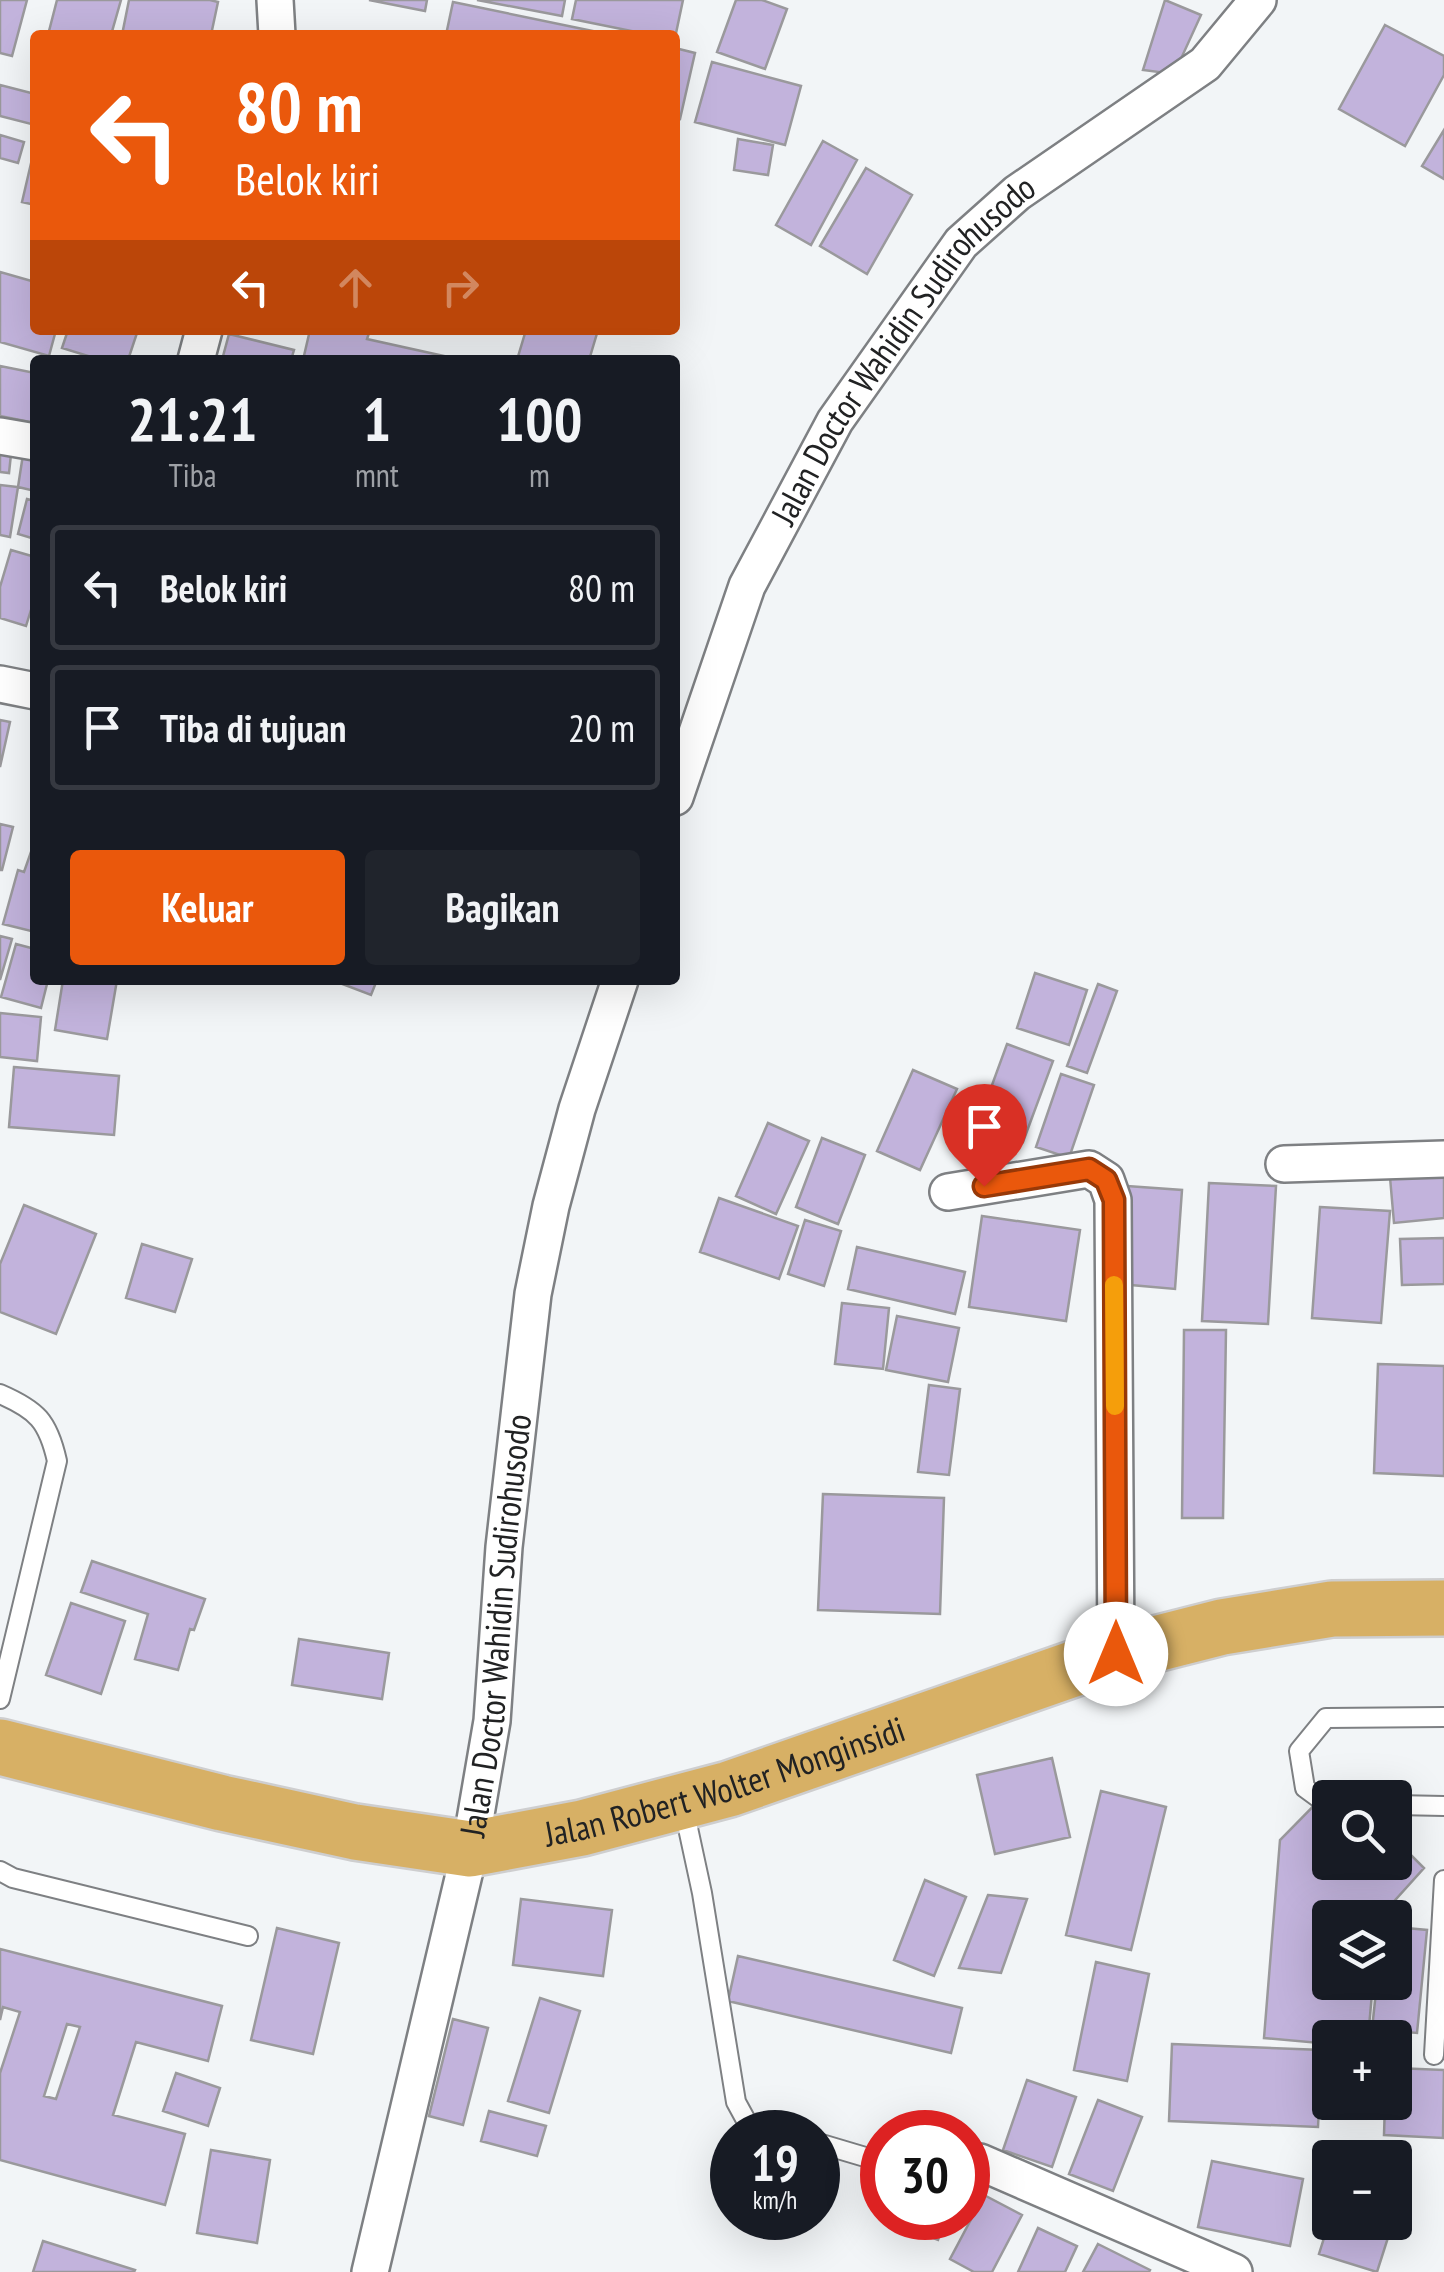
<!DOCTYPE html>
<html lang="id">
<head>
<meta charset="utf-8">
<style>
  body { margin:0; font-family:"PT Sans Narrow",sans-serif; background:#20242c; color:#f1f3f6; height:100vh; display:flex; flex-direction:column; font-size:38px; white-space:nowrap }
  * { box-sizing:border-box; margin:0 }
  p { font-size:32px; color:#9ea1a6 }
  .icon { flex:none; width:55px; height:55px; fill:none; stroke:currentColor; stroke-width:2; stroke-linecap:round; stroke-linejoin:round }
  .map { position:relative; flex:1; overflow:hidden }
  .sheet { position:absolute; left:30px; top:355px; width:650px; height:630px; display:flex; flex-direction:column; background:#171b24; border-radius:10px; box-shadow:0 10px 40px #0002 }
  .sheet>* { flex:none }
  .hud { position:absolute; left:30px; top:30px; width:650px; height:305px; border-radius:10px; box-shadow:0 10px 40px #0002; background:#ea580c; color:#fff; overflow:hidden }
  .buttons { position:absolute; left:1312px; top:1780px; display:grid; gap:20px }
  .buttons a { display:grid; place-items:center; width:100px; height:100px; border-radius:10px; background:#171b24; box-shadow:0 10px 40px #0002; font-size:50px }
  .speed { position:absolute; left:710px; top:2110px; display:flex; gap:20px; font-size:50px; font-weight:700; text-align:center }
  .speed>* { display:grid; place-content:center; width:130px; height:130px; border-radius:50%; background:#171b24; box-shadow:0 10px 40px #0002; line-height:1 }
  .speed small { font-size:25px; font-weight:400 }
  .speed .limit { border:15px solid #d22; background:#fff; color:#111 }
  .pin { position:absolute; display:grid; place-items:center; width:85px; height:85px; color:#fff; margin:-102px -42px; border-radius:50% 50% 50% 0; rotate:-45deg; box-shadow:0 0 10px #0007 }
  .pin .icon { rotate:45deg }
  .me { position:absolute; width:110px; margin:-55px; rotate:0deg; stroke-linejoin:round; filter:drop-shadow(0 0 8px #0008) }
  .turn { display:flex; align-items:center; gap:35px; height:210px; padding:0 40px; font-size:45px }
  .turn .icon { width:130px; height:130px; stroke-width:2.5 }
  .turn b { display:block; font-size:70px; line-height:85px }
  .lanes { display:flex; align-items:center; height:95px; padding:0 40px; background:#0003; justify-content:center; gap:50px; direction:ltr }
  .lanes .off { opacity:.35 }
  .eta { display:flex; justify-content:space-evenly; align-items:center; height:170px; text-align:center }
  .eta b { font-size:60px; font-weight:800; line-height:70px }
  .primary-button { display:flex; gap:20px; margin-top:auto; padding:20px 40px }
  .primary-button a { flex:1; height:115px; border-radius:10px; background:#ea580c; color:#fff; font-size:40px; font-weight:800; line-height:115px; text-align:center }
  .primary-button a+a { background:#20242c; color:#f1f3f6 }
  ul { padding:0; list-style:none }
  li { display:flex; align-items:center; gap:30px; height:125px; margin:0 20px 15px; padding:0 20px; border:5px solid #363941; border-radius:10px }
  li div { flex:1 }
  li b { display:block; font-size:38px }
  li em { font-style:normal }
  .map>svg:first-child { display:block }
</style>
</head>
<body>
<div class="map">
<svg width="1444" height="2272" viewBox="0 0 1444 2272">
  <rect width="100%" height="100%" fill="#f2f5f7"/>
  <!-- building -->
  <path fill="#c2b3dc" stroke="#9a999c" stroke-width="2.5" fill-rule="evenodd" d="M0,0H27L12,56L0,53Z
    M57,0H121L111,35H48Z
    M129,0H210L218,2L211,35H122Z
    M369,0H427L425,11Z
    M477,0H565L562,16Z
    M576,0H683L675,38V35H651L572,19Z
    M736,0H762L787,9L765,69L717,52Z
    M1165,0L1201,15L1174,74L1143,70Z
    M453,2L612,35H446Z
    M1385,25L1444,56V75L1405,146L1339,109Z
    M675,48L695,53L680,119L675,118Z
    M712,62L801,86L785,145L695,122Z
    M0,85L35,94V125L0,116Z
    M1444,130V179L1422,166Z
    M0,135L24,142L18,163L0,158Z
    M738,139L773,145L768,175L734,170Z
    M823,141L857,160L811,245L776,225Z
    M32,159L35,160V205L22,202Z
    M866,168L912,195L867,274L820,246Z
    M0,272L35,282V330H56L49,356L0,342Z
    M68,330H138L128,360H101L62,348Z
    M310,330H370L367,339L462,360H303Z
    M526,330H598L589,360H517Z
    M229,334L294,350L291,360H222Z
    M0,366L35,373V423L0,416Z
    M0,443L12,445L9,473L0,472Z
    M24,448L35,450V491L18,487Z
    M0,485L18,487L10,537L0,535Z
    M27,499L35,501V539L18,534Z
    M11,550L35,557V597L26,626L0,618V587Z
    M0,720L10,722L0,767Z
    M0,824L13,827L2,870H0Z
    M32,849L35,850V932L3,924L18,870L24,872Z
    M0,936L12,939L0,980Z
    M16,944L35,949V980H48L41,1008L1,997Z
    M1035,973L1087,990L1069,1045L1017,1028Z
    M63,980H117L107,1039L55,1030Z
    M332,980H377L371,995Z
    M1098,984L1117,991L1087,1073L1067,1066Z
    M0,1013L41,1017L37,1061L0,1057Z
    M1007,1044L1053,1061L1023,1142L977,1126Z
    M14,1067L119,1076L114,1135L9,1127Z
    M913,1070L957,1089L920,1170L877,1151Z
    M1061,1074L1094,1085L1069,1158L1036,1147Z
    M768,1123L809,1141L776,1214L736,1196Z
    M822,1138L865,1155L838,1224L796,1207Z
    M1444,1161V1218L1394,1223L1389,1166Z
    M1209,1183L1276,1186L1268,1324L1202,1321Z
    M1127,1186L1182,1190L1175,1289L1120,1284Z
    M719,1198L798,1226L779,1279L700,1252Z
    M24,1205L96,1234L56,1334L0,1312V1264Z
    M1320,1207L1390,1211L1381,1323L1312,1318Z
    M982,1216L1080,1230L1066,1321L969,1307Z
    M805,1220L841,1231L824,1286L788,1274Z
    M1444,1238V1284L1402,1285L1400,1239Z
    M142,1244L192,1259L175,1312L126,1298Z
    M857,1247L965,1272L955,1314L848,1289Z
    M842,1303L889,1308L883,1369L835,1364Z
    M897,1316L959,1328L948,1382L886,1370Z
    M1184,1330H1226L1223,1518H1182Z
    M1378,1364L1444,1366V1476L1374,1473Z
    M929,1385L960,1389L949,1475L918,1472Z
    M823,1494L944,1498L940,1614L818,1610Z
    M92,1561L205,1599L194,1630L190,1629L178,1670L135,1659L148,1614L81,1592Z
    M71,1603L125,1621L101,1694L46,1675Z
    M299,1639L389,1653L382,1699L292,1685Z
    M1052,1758L1070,1837L995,1854L977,1775Z
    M1337,1782L1353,1798H1330V1862H1395V1839L1424,1868L1379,1918H1330V1982H1373L1368,2038H1330V2044L1264,2038L1280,1840Z
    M1101,1791L1166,1807L1131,1950L1066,1935Z
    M925,1880L966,1897L934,1976L894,1960Z
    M988,1895L1027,1899L1001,1973L959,1968Z
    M521,1899L612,1910L603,1976L513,1965Z
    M1395,1927L1427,1930L1417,2033L1372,2029L1377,1982H1395Z
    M277,1928L339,1943L313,2054L251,2040Z
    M0,1949L222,2006L208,2061L136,2042L113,2115L185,2134L165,2205L0,2160V2073L20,2012L3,2007L0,2020ZM67,2024L80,2027L56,2099L44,2096Z
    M738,1956L962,2008L951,2053L728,2001Z
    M1096,1962L1149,1974L1127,2081L1074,2070Z
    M540,1998L580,2011L549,2113L508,2101Z
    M453,2019L488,2028L463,2125L429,2116Z
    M1172,2044L1322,2050L1318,2127L1169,2121Z
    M1395,2068L1444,2070L1443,2138L1384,2135L1385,2102H1395Z
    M176,2073L220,2088L208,2126L163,2111Z
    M1027,2080L1076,2097L1052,2167L1003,2150Z
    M1098,2100L1142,2117L1113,2191L1069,2174Z
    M489,2111L546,2126L537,2156L481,2141Z
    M211,2150L270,2160L257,2243L197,2233Z
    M1212,2161L1303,2179L1290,2246L1198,2227Z
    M984,2195L1022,2215L992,2272H974L950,2259Z
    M893,2218H946L938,2240L891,2222Z
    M1330,2219V2222H1393L1377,2272L1319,2254Z
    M1038,2228L1077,2246L1065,2272H1018Z
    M43,2241L135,2270L134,2272H33Z
    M1098,2244L1150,2270L1149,2272H1083Z"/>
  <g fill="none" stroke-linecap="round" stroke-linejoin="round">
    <!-- lane casing -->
    <g stroke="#7e8083" stroke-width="22">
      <path id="lane" d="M0,1394C37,1410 48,1421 57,1461L0,1699
        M1320,1799L1305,1788L1299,1751L1326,1718L1444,1717
        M683,1805L702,1893L736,2102L748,2124L780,2132
        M1395,1805L1444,1806
        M0,1871L13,1878L248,1936
        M1434,2055L1444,1880
        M818,2143L882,2162"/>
    </g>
    <!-- street casing -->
    <g stroke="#7e8083" stroke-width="40">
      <g id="street">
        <path d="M275,0L277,35"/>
        <path d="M196,360L204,330"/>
        <path d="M0,436L35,442"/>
        <path d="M0,684L35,691"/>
        <path id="s1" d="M675,797L747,586L835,421L961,243L1017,193L1205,64L1258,0"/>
        <path d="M1284,1164L1444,1159"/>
        <path d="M948,1192L1089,1169L1106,1180L1113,1200L1116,1654"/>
        <path d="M980,2162L1234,2272"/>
        <path id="s2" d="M370,2272L470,1849L492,1721L504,1547L533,1294L551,1206L577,1109L620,980"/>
      </g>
    </g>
    <!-- highway casing -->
    <g stroke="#cececf" stroke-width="60">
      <g id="highway">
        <path id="s3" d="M0,1747L222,1803L355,1832L470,1849L582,1828L729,1789L1116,1654L1222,1627L1332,1609L1444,1608"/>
      </g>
    </g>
    <!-- lane -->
    <use href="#lane" stroke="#fff" stroke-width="18"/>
    <!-- street -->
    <use href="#street" stroke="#fff" stroke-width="35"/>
    <!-- highway -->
    <use href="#highway" stroke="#d7b065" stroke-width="55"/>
  </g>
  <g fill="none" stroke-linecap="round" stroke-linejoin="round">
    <!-- route casing -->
    <g stroke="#983908" stroke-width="25">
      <path id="route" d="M984,1186L1089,1169L1106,1180L1114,1200L1116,1654"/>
    </g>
    <!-- route -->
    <use href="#route" stroke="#ea580c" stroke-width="18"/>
    <!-- slow -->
    <path stroke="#f59e0b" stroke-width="18" d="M1114,1285L1115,1406"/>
  </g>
  <g text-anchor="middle" stroke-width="8" stroke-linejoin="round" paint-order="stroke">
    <!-- street labels -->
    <g font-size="35" fill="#212223" stroke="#f2f5f7">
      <text dy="12" stroke="none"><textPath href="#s1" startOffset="508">Jalan Doctor Wahidin Sudirohusodo</textPath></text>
      <text dy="12" stroke="none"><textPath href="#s2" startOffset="660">Jalan Doctor Wahidin Sudirohusodo</textPath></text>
      <text dy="12" stroke="none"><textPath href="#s3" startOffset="745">Jalan Robert Wolter Monginsidi</textPath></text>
    </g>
  </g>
</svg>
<div class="buttons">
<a><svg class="icon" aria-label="search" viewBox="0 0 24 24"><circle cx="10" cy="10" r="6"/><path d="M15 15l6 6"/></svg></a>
<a><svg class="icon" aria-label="layers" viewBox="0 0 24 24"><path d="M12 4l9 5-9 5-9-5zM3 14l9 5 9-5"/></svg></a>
<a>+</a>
<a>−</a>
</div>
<div class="speed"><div>19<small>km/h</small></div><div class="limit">30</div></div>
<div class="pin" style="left:984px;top:1186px;background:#d93025"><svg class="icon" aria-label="arrive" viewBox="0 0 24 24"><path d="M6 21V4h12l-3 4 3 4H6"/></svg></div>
<svg class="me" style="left:1116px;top:1654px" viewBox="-20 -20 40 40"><circle r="19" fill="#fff"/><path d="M0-13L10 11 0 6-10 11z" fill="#ea580c"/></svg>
<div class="hud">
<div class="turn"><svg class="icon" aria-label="left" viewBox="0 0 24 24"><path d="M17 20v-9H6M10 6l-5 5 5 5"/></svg><div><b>80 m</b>Belok kiri</div></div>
<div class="lanes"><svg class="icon" aria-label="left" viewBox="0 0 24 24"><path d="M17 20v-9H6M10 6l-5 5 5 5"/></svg><svg class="icon off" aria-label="ahead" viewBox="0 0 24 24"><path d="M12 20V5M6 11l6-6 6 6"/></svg><svg class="icon off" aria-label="right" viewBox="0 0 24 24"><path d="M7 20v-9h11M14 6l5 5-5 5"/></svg></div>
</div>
<section class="sheet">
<div class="eta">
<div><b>21:21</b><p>Tiba</p></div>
<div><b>1</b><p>mnt</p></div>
<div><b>100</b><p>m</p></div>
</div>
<ul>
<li><svg class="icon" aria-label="left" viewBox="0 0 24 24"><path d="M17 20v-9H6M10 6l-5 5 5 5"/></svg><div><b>Belok kiri</b></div><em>80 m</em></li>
<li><svg class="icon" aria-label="arrive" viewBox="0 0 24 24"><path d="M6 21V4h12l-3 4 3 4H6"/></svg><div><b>Tiba di tujuan</b></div><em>20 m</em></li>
</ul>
<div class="primary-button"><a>Keluar</a><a>Bagikan</a></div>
</section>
</div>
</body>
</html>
